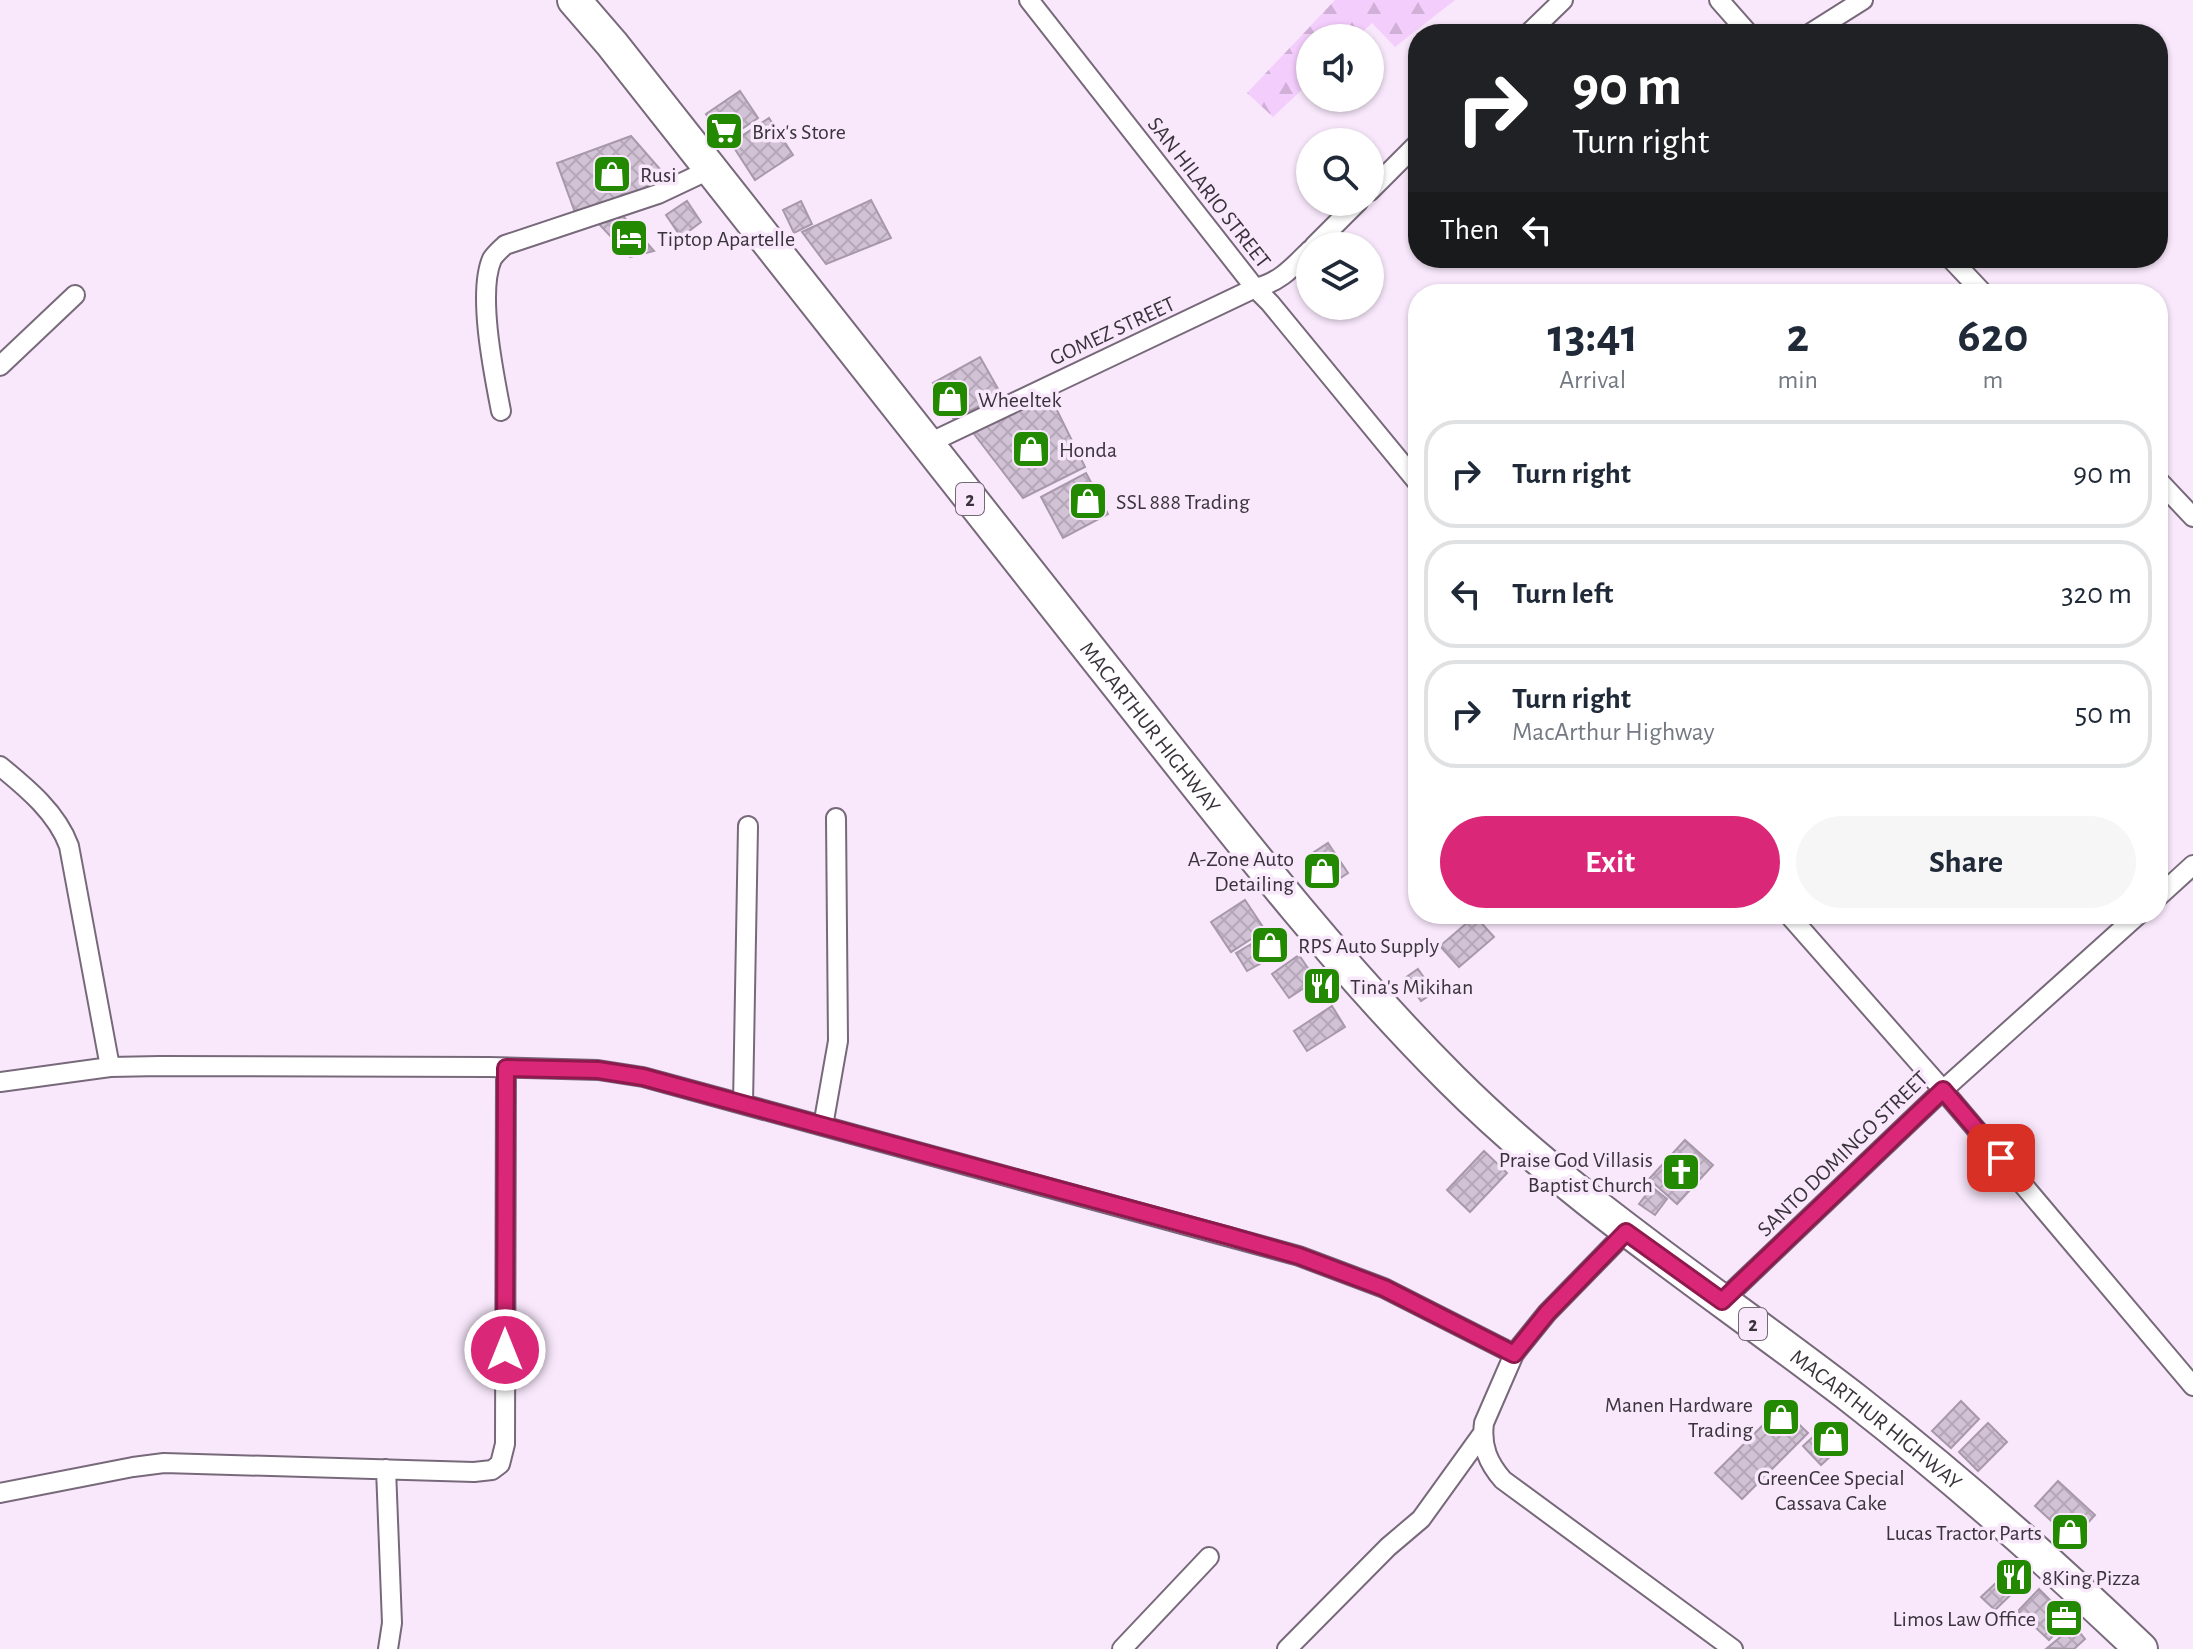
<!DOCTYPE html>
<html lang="en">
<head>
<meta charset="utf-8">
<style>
  body { margin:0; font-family:"Alegreya Sans",sans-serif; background:#f6f6f7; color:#1f2937; height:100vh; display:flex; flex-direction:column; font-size:30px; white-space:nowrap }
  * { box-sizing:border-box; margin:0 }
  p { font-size:26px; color:#747a83 }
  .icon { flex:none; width:44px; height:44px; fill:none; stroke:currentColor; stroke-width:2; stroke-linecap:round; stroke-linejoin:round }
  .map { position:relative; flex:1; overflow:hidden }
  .panel { position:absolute; left:1408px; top:284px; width:760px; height:640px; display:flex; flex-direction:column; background:#fff; border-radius:32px; box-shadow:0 2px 6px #0004 }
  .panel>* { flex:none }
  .banner { position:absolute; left:1408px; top:24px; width:760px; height:244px; border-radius:32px; box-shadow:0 2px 6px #0004; background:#202124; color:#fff; overflow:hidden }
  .fabs { position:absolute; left:1296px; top:24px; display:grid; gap:16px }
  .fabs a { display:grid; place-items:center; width:88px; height:88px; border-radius:50%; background:#fff; box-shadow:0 2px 6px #0004; font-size:40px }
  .pin { position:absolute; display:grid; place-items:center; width:68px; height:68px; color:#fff; margin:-34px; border-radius:16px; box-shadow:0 4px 12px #0006 }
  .me { position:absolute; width:88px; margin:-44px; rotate:0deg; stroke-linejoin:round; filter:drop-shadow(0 0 6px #0008) }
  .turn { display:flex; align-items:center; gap:28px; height:168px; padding:0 32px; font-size:36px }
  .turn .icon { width:104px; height:104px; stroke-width:2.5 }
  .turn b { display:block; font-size:56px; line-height:68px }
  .then { display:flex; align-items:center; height:76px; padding:0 32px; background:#0003; gap:16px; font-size:30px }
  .eta { display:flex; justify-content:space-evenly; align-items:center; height:136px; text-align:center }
  .eta b { font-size:48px; font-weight:600; line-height:56px }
  .cta { display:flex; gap:16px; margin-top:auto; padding:16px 32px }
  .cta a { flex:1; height:92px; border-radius:48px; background:#db2777; color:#fff; font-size:32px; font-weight:600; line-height:92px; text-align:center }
  .cta a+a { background:#f6f6f7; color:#1f2937 }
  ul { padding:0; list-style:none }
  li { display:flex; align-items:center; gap:24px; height:108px; margin:0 16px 12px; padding:0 16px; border:4px solid #e0e1e3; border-radius:32px }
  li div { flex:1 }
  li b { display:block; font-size:30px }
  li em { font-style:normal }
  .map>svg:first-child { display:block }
</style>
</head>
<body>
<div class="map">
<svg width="2193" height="1649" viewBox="0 0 2193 1649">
  <defs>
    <pattern id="forest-firs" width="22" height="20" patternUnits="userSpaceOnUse" patternTransform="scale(2)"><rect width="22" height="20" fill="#f3cdfb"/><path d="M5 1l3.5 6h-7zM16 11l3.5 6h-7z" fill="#d1b0d8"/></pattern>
    <pattern id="building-cross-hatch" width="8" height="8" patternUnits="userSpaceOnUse" patternTransform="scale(2)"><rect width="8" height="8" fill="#d2c2d5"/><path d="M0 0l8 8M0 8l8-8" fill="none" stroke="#b5a7b8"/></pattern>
  </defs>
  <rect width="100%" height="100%" fill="#f9e8fc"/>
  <!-- forest -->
  <path fill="url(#forest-firs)" d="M1335,0H1455L1395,47L1372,23L1356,38H1310V82L1273,117L1247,93Z"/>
  <!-- building -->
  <path fill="url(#building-cross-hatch)" stroke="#a798aa" stroke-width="2" d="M740,91L758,118L724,141L706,114Z
    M769,118L793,155L755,180L731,143Z
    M631,136L673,184L577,218L557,163Z
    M871,200L891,238L826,264L802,232Z
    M687,201L701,222L681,237L666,215Z
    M801,201L812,224L794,233L783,210Z
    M622,215L654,251L630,257L598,223Z
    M980,357L1001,394L954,420L933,383Z
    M1049,394L1085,467L1023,498L971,430Z
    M1086,473L1108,514L1063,538L1041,497Z
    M1328,843L1348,873L1325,888L1305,858Z
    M1245,900L1265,930L1231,952L1211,922Z
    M1475,916L1494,937L1459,967L1440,946Z
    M1270,933L1281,952L1247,971L1236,953Z
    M1299,955L1316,980L1289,998L1272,974Z
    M1418,969L1434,992L1421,1001L1405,978Z
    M1321,981L1331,991L1320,1002L1310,992Z
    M1332,1006L1345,1027L1307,1051L1294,1031Z
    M1685,1140L1713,1165L1677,1204L1649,1179Z
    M1484,1151L1507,1173L1470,1212L1447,1190Z
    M1652,1187L1667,1199L1655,1215L1639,1204Z
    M1961,1401L1979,1419L1951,1448L1932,1431Z
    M1781,1407L1808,1433L1742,1499L1715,1473Z
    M1988,1423L2007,1442L1978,1471L1959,1452Z
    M1827,1424L1845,1443L1821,1465L1803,1446Z
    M2058,1481L2095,1515L2072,1540L2035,1506Z
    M2015,1565L2028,1578L1995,1610L1981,1597Z
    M2039,1589L2069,1619L2049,1640L2018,1611Z
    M2074,1626L2085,1639L2074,1649L2047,1648Z"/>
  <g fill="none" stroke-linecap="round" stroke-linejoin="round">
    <!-- street casing -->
    <g stroke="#77697a" stroke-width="22">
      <path id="street" d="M1029,0L1255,288L1270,303L1418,483
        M1719,0L1749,34
        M1528,34L1563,0
        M1809,34L1863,0
        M1370,191L1418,143
        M1314,246L1358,202
        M1950,258L1984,294
        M0,366L75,295
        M501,411C494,375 477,293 492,259C495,254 501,249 505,245L658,194L711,169
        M927,444L1255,288C1279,283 1293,267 1310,250
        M2158,480L2193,517
        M0,766C27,788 57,813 69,846L110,1067
        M2158,897L2193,865
        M1788,914L1943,1090L2193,1386
        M0,1082L110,1067L160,1066L489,1067L598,1070L643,1077L1299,1256L1384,1288L1514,1354
        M743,1104L748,826
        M823,1126L838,1041L836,818
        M1626,1232L1547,1313L1514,1354L1484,1423C1481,1446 1488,1463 1503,1480L1733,1649
        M1722,1301L1943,1090L2139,914
        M386,1469L392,1623L388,1649
        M0,1493L133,1467L164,1463L474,1472L492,1470L500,1464L505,1444L506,1068
        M1122,1649L1209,1557
        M1287,1649L1388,1547L1421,1519L1483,1433"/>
    </g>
    <!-- highway casing -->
    <g stroke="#77697a" stroke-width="36">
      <g id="highway">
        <path id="s1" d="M574,0L612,44C774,249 935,455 1098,660C1211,802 1322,950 1451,1079C1573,1201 1718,1294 1854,1399C1954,1477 2049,1561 2141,1649"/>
      </g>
    </g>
    <!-- street -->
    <use href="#street" stroke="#fff" stroke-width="18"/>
    <!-- highway -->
    <use href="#highway" stroke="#fff" stroke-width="32"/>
  </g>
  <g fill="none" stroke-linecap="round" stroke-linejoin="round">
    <!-- route casing -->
    <g stroke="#8e194d" stroke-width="20">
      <path id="route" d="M505,1350L506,1068L598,1070L643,1077L1229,1236L1299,1256L1384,1288L1514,1354L1547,1313L1626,1232L1722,1301L1943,1090L2001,1158"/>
    </g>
    <!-- route -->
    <use href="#route" stroke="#db2777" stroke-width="14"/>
  </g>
  <!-- icons -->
  <defs>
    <g id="supermarket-square" transform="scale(2)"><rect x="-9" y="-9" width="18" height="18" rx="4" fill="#228900" stroke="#f9e8fc"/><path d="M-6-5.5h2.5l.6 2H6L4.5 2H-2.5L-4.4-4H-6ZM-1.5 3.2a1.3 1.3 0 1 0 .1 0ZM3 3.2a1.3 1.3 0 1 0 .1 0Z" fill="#fff"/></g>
    <g id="shop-square" transform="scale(2)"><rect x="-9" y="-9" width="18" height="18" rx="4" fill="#228900" stroke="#f9e8fc"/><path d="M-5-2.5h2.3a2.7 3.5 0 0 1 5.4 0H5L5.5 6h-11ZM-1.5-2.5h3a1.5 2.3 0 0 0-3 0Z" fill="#fff"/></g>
    <g id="hotel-square" transform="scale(2)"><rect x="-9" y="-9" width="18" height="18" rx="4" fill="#228900" stroke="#f9e8fc"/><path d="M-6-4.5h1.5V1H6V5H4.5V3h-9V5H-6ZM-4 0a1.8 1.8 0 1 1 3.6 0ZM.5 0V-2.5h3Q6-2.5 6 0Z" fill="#fff"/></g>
    <g id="restaurant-square" transform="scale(2)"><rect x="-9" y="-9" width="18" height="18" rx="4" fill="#228900" stroke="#f9e8fc"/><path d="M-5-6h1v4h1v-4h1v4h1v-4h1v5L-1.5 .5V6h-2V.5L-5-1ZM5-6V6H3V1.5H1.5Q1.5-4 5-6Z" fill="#fff"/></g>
    <g id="church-square" transform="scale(2)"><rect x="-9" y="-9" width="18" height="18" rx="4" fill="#228900" stroke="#f9e8fc"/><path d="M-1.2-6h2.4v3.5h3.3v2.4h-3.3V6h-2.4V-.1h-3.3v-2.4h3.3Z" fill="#fff"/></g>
    <g id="office-square" transform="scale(2)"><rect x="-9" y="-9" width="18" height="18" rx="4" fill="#228900" stroke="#f9e8fc"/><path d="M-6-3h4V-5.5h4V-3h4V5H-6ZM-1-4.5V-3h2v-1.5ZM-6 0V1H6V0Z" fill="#fff"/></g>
  </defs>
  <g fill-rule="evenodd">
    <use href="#supermarket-square" x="724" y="131"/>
    <use href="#shop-square" x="612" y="174"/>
    <use href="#hotel-square" x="629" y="238"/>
    <use href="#shop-square" x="950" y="399"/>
    <use href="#shop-square" x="1031" y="449"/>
    <use href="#shop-square" x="1088" y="501"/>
    <use href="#shop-square" x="1322" y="871"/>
    <use href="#shop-square" x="1270" y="945"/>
    <use href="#restaurant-square" x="1322" y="986"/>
    <use href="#church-square" x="1681" y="1172"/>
    <use href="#shop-square" x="1781" y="1417"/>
    <use href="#shop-square" x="1831" y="1439"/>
    <use href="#shop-square" x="2070" y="1532"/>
    <use href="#restaurant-square" x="2014" y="1577"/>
    <use href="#office-square" x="2064" y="1618"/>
  </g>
  <g text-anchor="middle" stroke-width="7" stroke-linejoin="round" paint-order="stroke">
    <!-- shield labels -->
    <g fill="#f9e8fc" stroke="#736975" stroke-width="2">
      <rect x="956" y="483" width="28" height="32" rx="6"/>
      <rect x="1739" y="1308" width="28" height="32" rx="6"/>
    </g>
    <g font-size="20" font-weight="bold" fill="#3a333b">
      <text x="970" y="506">2</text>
      <text x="1753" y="1331">2</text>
    </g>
    <!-- poi labels -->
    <g font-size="22" fill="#3a333b" stroke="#f9e8fc" text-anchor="start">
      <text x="752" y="139">Brix's Store</text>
      <text x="640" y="182">Rusi</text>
      <text x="657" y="246">Tiptop Apartelle</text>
      <text x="978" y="407">Wheeltek</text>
      <text x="1059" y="457">Honda</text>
      <text x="1116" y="509">SSL 888 Trading</text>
      <text x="1294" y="866" text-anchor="end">A-Zone Auto<tspan x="1294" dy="25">Detailing</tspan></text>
      <text x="1298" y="953">RPS Auto Supply</text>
      <text x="1350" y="994">Tina's Mikihan</text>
      <text x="1653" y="1167" text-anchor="end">Praise God Villasis<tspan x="1653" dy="25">Baptist Church</tspan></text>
      <text x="1753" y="1412" text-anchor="end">Manen Hardware<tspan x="1753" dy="25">Trading</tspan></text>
      <text x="1831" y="1485" text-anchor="middle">GreenCee Special<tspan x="1831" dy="25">Cassava Cake</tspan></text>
      <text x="2042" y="1540" text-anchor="end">Lucas Tractor Parts</text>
      <text x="2042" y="1585">8King Pizza</text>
      <text x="2036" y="1626" text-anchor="end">Limos Law Office</text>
    </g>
    <!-- street labels -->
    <g font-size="22" fill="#3a333b" stroke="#f9e8fc">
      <text transform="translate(1210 192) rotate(52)" y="8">SAN HILARIO STREET</text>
      <text transform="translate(1112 330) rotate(-25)" y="8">GOMEZ STREET</text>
      <text dy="8" stroke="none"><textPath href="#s1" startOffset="928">MACARTHUR HIGHWAY</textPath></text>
      <text transform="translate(1842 1153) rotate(-44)" y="8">SANTO DOMINGO STREET</text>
      <text dy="8" stroke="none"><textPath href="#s1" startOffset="1936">MACARTHUR HIGHWAY</textPath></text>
    </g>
  </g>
</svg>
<div class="fabs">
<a><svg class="icon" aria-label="sound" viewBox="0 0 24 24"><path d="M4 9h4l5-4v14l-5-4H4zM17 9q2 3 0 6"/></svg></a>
<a><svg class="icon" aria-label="search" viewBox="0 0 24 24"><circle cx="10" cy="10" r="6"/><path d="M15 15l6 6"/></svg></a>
<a><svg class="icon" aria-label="layers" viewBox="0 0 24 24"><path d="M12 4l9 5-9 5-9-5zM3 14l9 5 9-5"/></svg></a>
</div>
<div class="pin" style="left:2001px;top:1158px;background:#d93025"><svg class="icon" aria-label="arrive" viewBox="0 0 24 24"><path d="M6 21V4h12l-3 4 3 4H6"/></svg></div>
<svg class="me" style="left:505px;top:1350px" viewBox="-20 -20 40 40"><circle r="17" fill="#db2777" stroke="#fff" stroke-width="3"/><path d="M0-11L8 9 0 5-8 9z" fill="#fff"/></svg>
<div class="banner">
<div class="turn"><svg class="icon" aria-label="right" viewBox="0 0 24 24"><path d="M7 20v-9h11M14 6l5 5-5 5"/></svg><div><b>90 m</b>Turn right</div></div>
<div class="then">Then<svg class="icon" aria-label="left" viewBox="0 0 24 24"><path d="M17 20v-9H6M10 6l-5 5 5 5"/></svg></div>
</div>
<section class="panel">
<div class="eta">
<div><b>13:41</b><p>Arrival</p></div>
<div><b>2</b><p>min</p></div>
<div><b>620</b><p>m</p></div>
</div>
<ul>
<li><svg class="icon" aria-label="right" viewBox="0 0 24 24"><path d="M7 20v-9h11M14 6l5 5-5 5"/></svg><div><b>Turn right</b></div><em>90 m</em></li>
<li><svg class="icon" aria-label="left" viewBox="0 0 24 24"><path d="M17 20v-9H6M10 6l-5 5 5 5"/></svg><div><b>Turn left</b></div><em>320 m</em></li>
<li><svg class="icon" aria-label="right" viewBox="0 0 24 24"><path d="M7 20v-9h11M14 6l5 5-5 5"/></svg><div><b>Turn right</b><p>MacArthur Highway</p></div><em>50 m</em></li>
</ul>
<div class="cta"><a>Exit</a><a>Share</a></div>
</section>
</div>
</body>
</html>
